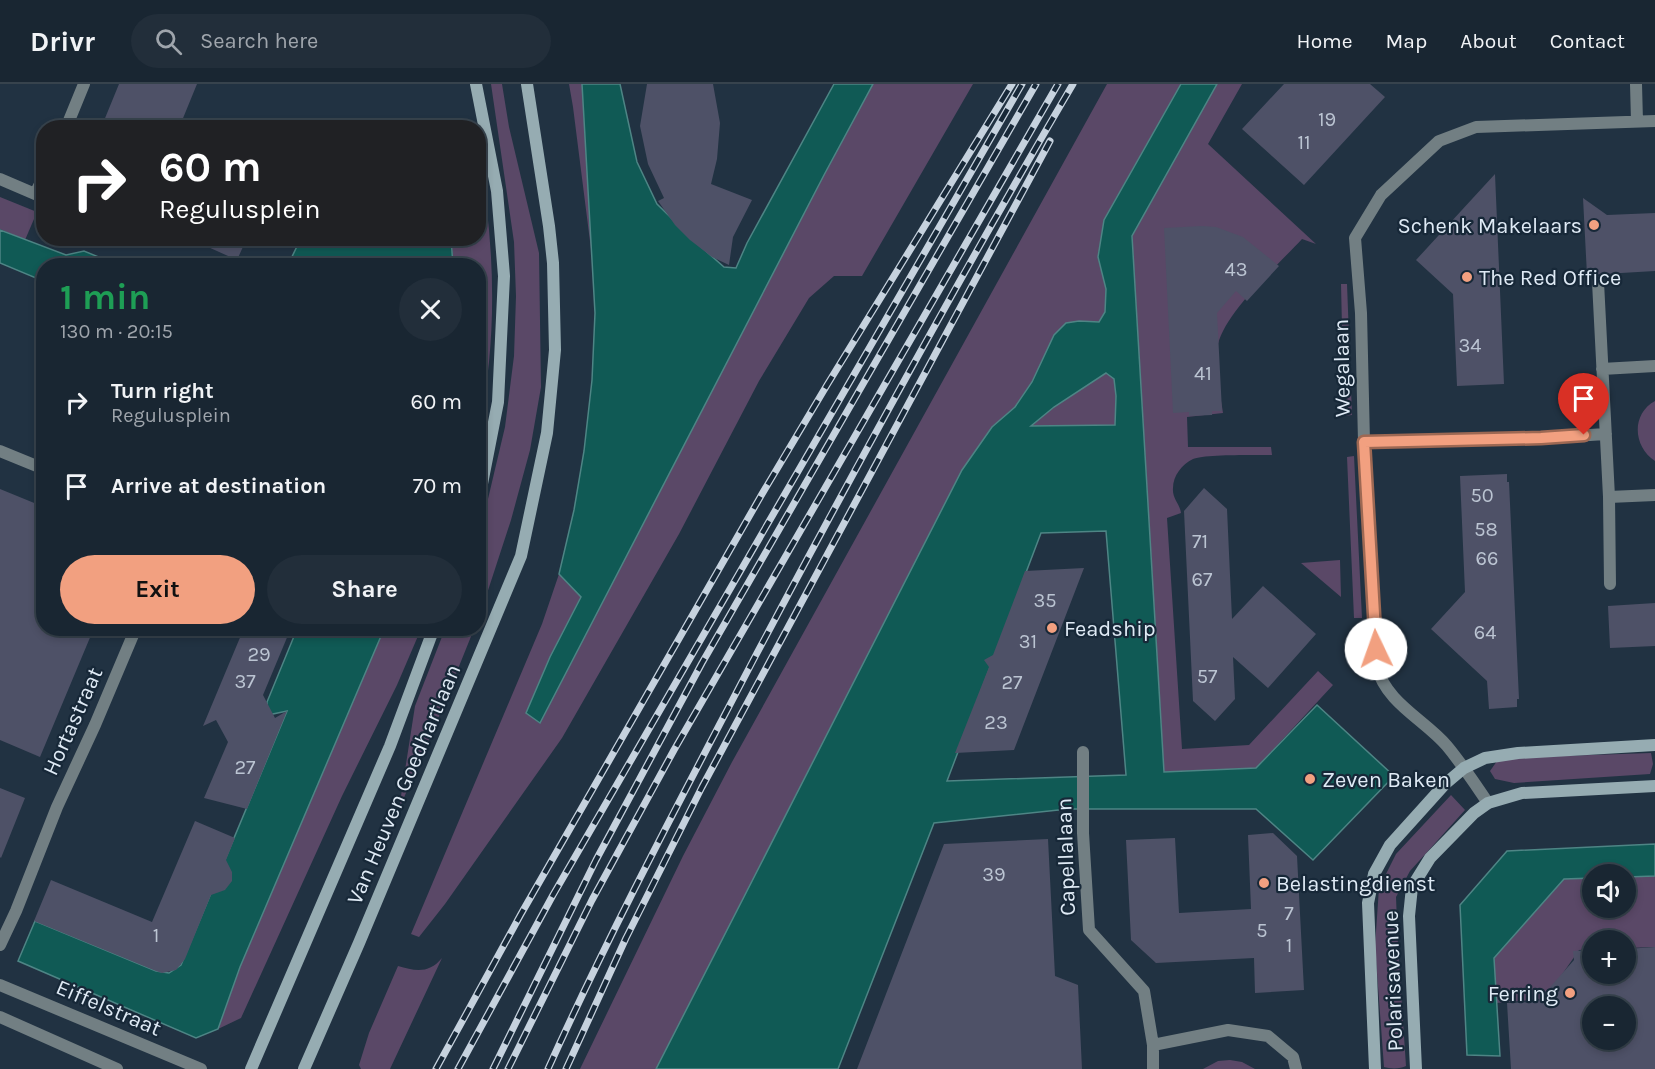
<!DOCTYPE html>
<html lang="en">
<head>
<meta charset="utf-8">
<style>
  body { margin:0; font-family:Karla,sans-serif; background:#222e3a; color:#f1f3f6; height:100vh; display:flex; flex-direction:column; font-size:22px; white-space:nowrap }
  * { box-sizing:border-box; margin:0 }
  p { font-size:20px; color:#9fa5ac }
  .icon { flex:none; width:33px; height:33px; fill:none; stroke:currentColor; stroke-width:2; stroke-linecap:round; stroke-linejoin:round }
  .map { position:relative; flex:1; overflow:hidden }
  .panel { position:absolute; left:36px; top:174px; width:450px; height:378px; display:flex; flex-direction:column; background:#192632; border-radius:24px; box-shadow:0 3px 9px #0003,0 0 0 2px #37434d }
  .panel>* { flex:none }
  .top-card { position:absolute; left:36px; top:36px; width:450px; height:126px; border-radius:24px; box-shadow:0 3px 9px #0003,0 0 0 2px #37434d; background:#202124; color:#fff; overflow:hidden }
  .buttons { position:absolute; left:1582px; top:780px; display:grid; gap:12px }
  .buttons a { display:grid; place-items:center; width:54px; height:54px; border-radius:50%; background:#192632; box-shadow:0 3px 9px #0003,0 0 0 2px #37434d; font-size:30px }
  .pin { position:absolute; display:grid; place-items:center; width:51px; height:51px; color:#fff; margin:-62px -26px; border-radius:50% 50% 50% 0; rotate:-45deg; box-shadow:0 0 6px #0007 }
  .pin .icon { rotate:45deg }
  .me { position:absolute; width:66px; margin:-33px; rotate:357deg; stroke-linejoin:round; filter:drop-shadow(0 0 4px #0008) }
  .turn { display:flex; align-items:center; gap:21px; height:126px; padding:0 24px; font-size:27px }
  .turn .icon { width:78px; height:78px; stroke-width:2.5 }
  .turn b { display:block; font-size:42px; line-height:51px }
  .round { display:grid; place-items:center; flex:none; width:63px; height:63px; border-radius:32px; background:#222e3a }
  .overview { display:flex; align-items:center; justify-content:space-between; height:102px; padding:0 24px }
  h1 { font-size:36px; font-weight:700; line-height:45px; color:#1e9e55 }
  .button { display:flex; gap:12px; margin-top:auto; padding:12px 24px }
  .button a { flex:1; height:69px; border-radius:36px; background:#f2a080; color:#111; font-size:24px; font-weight:700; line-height:69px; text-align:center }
  .button a+a { background:#222e3a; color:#f1f3f6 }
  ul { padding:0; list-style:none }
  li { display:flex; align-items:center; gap:18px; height:84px; padding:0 24px }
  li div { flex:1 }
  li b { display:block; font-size:22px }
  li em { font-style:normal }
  header { display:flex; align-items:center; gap:36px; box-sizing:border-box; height:84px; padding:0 30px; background:#192632; border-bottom:2px solid #37434d }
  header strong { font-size:28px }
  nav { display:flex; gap:33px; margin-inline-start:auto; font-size:21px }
  .search { width:420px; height:54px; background:#222e3a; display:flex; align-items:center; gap:15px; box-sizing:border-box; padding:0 21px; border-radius:33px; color:#9fa5ac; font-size:22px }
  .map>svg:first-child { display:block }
</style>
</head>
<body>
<header>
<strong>Drivr</strong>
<div class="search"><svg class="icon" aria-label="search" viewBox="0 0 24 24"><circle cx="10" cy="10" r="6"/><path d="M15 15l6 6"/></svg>Search here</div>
<nav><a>Home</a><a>Map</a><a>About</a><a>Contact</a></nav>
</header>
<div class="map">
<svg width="1655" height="985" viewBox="0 0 1655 985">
  <rect width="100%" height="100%" fill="#213242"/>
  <!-- green -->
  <path fill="#5a4867" d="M491,0H502L509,43L539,169L541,303L530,366L511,436L479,534V453L505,343L514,272L516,212L514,158Z
    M569,0H582L592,173L573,23Z
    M873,0H973L862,192H834L809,214L759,297L679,450L562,654L445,820L419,853L411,850L542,540L559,490L581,512L526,629L540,639L824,91Z
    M1107,0H1181L1104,136L1098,173L1106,205L1105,228L1099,238L1079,237L1015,323L992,343L962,386L656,985H580L683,772L732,678Z
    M1217,0H1242L1208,60L1316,160L1302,155C1278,181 1227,226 1218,260C1212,281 1220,307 1223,329L1187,333L1188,363H1271L1272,371C1258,371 1203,370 1193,375C1182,380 1173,392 1173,404C1172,415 1180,420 1181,429L1167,434L1182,665L1249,661L1318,587L1333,601L1256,684L1164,688L1132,152Z
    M479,72C495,161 498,254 479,343L478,182L453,181L451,155L478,154Z
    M0,113L37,128L25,156L0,145Z
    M1341,200H1347L1352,331L1344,332Z
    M1106,289L1114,294L1116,312L1115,341L1030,343L1054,323Z
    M1655,317V377C1633,363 1631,330 1655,317Z
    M1354,372L1362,534H1354L1347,373Z
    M1340,476L1341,513L1301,479Z
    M384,545H421L397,601L342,712L241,934L218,945L240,883Z
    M445,545H474L433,647L399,725L415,622Z
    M1651,669L1653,680L1650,690L1514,699L1495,695L1490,687L1497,677L1531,673Z
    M1451,711L1465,726L1410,787L1396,813L1398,863L1406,982C1401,985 1390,985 1384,983L1375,862L1379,804L1396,770Z
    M1655,792V863L1626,864V856H1593V865L1579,866L1554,902L1542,915L1496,919L1494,874L1564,795L1593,794V824H1626V793Z
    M442,874L390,985H361L359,981L369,949L398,882C415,887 429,890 442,874Z
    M1230,976L1242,978L1255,985H1203L1218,977Z"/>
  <!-- water -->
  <path fill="#105a55" stroke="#4e8585" stroke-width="1.5" fill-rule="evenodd" d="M582,0H620L637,78L657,120L699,161L724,183L736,184L747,159L834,0H873L824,91L540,639L526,629L550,573L581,513L559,490L574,426L584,367L592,296L595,229Z
    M1181,0H1217L1132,152L1164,688L1256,684L1317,621L1394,692L1313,776L1256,725H1068L934,739L838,985H656L962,386L992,343L1015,323L1032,298L1054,251L1066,239L1079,237L1099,238L1105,228L1106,205L1098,173L1104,136ZM1106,289L1114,295L1116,312L1115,341L1031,342L1054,323ZM1106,447L1126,691L947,697L1041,449Z
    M0,146L66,171L84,167L118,181L44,182L43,197L0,179Z
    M301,154L451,155L453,181H288Z
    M297,545H384L240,883L218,945L196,954L18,877L35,837L156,887L169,889L181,881L287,627L268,631L267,618Z
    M1655,760V792L1626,793V790H1593V794L1564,795L1494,874L1500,972L1467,971L1460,821L1507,767Z"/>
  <!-- building -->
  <path fill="#4e5167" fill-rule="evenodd" d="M119,0H197L179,44H101Z
    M647,0H713L720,39L717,75L711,100L752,116L733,153L729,181L712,173L690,156L675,141L658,117L664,114L648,80L640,42Z
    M1284,0H1370L1385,13L1304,101L1242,45Z
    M1495,90L1504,300L1457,302L1453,210L1416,176Z
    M1583,114L1607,131L1655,129V187L1587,191Z
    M1202,142L1216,143L1243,153L1279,182L1247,217L1236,207L1217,229L1222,327H1212V331L1189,332V328L1173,329L1164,144Z
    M188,154H247L237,176Z
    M1507,390V398H1509L1519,615H1517V623L1489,625L1487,597L1431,545L1465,508L1460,392Z
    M1204,404L1227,425L1232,535L1263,502L1316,550L1268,604L1233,573L1235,615L1215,637L1193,617L1184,427Z
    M0,405L44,423V544H94L40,673L0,656Z
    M1084,484L1014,666L955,669L989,583L984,576L993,571L1025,487Z
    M1655,519V562L1610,564L1608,522Z
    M244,544H291L263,611L275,634L287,627L247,725L204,714L228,658L216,636L203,642Z
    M0,704L25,714L1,774L0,773Z
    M195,737L235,754L226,776L232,788V797L225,806L211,811L185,875L176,886L162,889L156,887L34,837L51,796L152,838Z
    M1273,749L1297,772L1304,906L1255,909L1254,874L1156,879L1131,856L1126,756L1175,754L1179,829L1251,825L1248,751Z
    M1048,755L1055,892L1078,901L1082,985H857L944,760Z
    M1655,863V985H1511L1507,919L1537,918L1574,876L1573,867L1593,866V890H1626V865ZM1593,922H1626V956H1593Z"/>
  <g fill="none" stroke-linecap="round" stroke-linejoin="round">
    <!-- street -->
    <path stroke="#727f83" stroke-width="12" d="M1636,0L1637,37
      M66,44L84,0
      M0,95L35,110L44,92
      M1598,198L1609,413L1655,411
      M1602,285L1655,282
      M1364,358L1541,354L1606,350
      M0,367L44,385
      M1609,413L1610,500
      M1083,668V749L1089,846L1144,907L1153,961V985
      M1488,719C1475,700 1462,680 1447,662C1425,636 1386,619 1377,583L1364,358L1361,229L1355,154L1381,111L1439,57L1476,43L1655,37
      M0,861L16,827L57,723L95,641L136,544
      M0,901L201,985
      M0,933L117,985
      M1153,961L1228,946L1268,952L1293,973L1296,985"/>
    <!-- secondary -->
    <path stroke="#96acb2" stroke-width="12" d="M476,0L497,107L504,192L498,318L478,420
      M251,985L390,662L434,544
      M304,985L359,859L521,472L547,349L555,266L553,179L549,142L527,0
      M1375,985L1368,819L1374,790L1390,761L1445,700L1464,684L1485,674L1518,669L1655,661
      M1416,985L1409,832L1412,803L1430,774L1474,729L1488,719L1522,709L1655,702"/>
    <!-- rail casing -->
    <g stroke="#c6d2de" stroke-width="7">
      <path id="rail" d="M436,985L521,830L762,410L827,301L1012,0
        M458,985L553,811L1022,0
        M493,985L596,776L702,579L1036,0
        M508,985L592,816L674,666L1058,0
        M548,985C612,843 685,707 757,569C859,377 963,187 1073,0
        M566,985L626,854L702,703L1050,57"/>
    </g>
    <!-- rail -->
    <use href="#rail" stroke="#172838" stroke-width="4.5" stroke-dasharray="14" stroke-linecap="butt"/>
  </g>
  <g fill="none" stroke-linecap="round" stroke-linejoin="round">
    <!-- route casing -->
    <g stroke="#9d6853" stroke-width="15">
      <path id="route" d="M1376,565L1364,358L1541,354L1584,351"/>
    </g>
    <!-- route -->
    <use href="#route" stroke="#f2a080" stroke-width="10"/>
  </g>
  <!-- markers -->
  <g fill="#f2a080" stroke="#172838" stroke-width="2">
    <circle cx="1594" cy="141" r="6"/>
    <circle cx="1467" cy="193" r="6"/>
    <circle cx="1052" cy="544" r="6"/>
    <circle cx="1310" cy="695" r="6"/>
    <circle cx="1264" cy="799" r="6"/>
    <circle cx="1570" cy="909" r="6"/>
  </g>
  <g text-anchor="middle" stroke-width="4.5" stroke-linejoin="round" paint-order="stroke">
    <!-- number labels -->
    <g font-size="20" fill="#bbc4d2">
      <text x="1327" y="42">19</text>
      <text x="1304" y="65">11</text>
      <text x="1236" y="192">43</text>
      <text x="1470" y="268">34</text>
      <text x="1203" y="296">41</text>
      <text x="1482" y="418">50</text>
      <text x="1486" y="452">58</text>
      <text x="1200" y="464">71</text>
      <text x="1487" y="481">66</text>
      <text x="1202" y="502">67</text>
      <text x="1045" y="523">35</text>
      <text x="1485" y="555">64</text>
      <text x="1028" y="564">31</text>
      <text x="259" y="577">29</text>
      <text x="1207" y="599">57</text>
      <text x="245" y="604">37</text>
      <text x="1012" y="605">27</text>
      <text x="996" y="645">23</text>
      <text x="245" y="690">27</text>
      <text x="994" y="797">39</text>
      <text x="1289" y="836">7</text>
      <text x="1262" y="853">5</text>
      <text x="156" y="858">1</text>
      <text x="1289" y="868">1</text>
    </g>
    <!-- poi labels -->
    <g font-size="22" fill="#dfeaf5" stroke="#172838" text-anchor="start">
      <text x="1582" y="149" text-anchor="end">Schenk Makelaars</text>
      <text x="1479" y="201">The Red Office</text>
      <text x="1064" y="552">Feadship</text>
      <text x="1322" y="703">Zeven Baken</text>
      <text x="1276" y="807">Belastingdienst</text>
      <text x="1558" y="917" text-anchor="end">Ferring</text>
    </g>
    <!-- street labels -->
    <g font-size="22" fill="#dfeaf5" stroke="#172838">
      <text transform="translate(1341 284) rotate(-91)" y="8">Wegalaan</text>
      <text transform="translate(72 637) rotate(-66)" y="8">Hortastraat</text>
      <text transform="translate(403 700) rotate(-67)" y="8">Van Heuven Goedhartlaan</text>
      <text transform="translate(1065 773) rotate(-92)" y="8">Capellalaan</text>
      <text transform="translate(1392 897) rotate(-92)" y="8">Polarisavenue</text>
      <text transform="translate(109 923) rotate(23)" y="8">Eiffelstraat</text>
    </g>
  </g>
</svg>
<div class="buttons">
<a><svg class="icon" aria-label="sound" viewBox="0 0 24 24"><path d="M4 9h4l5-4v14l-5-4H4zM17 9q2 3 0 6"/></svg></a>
<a>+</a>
<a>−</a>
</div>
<div class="pin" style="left:1584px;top:351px;background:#d93025"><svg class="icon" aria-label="arrive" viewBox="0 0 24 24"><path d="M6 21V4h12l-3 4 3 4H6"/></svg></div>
<svg class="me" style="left:1376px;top:565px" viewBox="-20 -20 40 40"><circle r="19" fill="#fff"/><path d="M0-13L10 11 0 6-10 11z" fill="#f2a080"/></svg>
<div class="top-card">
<div class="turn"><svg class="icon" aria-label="right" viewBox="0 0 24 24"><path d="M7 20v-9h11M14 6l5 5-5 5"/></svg><div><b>60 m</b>Regulusplein</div></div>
</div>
<section class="panel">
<div class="overview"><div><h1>1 min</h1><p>130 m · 20:15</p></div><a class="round"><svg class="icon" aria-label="close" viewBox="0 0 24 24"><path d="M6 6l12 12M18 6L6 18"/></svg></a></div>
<ul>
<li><svg class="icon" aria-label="right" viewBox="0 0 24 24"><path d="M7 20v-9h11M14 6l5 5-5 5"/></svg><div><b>Turn right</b><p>Regulusplein</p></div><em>60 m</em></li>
<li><svg class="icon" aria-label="arrive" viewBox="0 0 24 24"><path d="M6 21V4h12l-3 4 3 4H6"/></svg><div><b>Arrive at destination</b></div><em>70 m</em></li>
</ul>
<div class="button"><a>Exit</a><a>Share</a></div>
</section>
</div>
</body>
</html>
